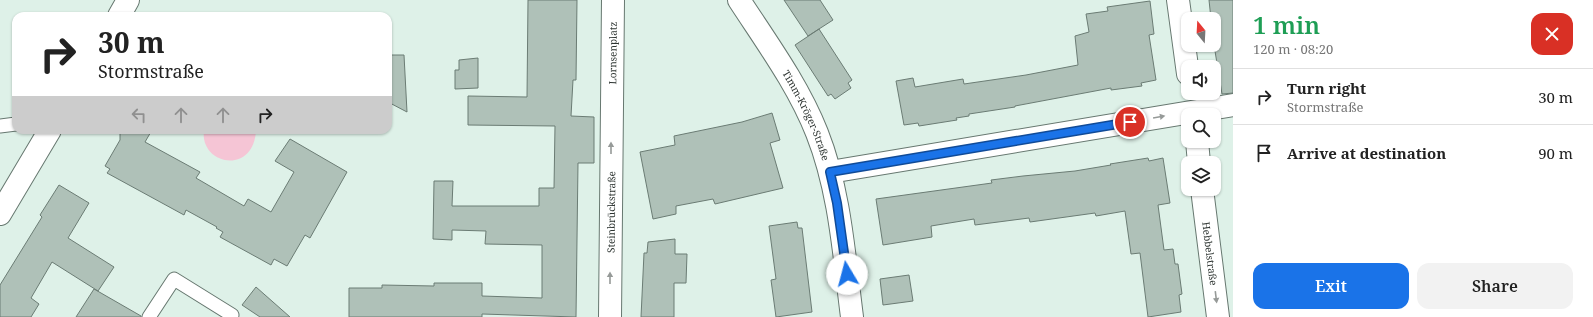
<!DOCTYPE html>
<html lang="en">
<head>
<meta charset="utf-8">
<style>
  body { margin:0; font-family:"Noto Serif",serif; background:#f2f2f2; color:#222; height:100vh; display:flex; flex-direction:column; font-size:15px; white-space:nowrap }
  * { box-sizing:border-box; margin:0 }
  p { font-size:13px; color:#767676 }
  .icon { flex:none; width:22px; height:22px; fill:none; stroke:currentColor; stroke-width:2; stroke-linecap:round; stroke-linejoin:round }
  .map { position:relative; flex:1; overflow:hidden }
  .side { display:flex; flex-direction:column; background:#fff; width:360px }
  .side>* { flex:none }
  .hud { position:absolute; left:12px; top:12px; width:380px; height:122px; border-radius:12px; box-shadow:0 1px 3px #0004; background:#fff; color:#222; overflow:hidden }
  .needle { width:26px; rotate:342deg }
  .buttons { position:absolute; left:1181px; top:12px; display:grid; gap:8px }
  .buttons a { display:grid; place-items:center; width:40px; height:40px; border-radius:8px; background:#fff; box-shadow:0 1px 3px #0004; font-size:20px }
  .pin { position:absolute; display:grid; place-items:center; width:34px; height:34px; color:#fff; margin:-17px; border:2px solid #fff; border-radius:50%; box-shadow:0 1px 4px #0007 }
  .me { position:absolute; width:44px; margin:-22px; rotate:352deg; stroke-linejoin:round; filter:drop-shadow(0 0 3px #0008) }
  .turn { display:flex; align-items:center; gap:14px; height:84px; padding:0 20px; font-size:18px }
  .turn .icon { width:52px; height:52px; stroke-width:2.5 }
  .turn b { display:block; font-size:28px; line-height:34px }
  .lanes { display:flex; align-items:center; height:38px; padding:0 20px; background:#0003; justify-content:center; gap:20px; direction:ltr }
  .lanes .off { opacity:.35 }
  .round { display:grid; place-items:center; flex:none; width:42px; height:42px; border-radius:12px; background:#f2f2f2 }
  .head { display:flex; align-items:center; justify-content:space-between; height:68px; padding:0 20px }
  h1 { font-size:24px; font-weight:600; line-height:30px; color:#1e9e55 }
  .primary-button { display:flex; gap:8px; margin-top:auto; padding:8px 20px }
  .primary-button a { flex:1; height:46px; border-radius:12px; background:#1a73e8; color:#fff; font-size:16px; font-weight:600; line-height:46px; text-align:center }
  .primary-button a+a { background:#f2f2f2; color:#222 }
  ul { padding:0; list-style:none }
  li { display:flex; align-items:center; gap:12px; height:56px; padding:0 20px; border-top:1px solid #e0e0e0 }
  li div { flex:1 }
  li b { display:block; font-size:15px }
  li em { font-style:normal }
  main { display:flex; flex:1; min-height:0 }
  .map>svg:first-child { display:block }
</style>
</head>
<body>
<main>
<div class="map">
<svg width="1233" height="317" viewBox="0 0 1233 317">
  <rect width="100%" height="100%" fill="#def1e8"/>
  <!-- green -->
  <path fill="#f5c5d5" d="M204,130H256C254,176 199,165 204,130Z"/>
  <!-- building -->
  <path fill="#afc1b8" stroke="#6b7c74" d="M528,0H577L576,80H573L571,116L594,117V163H578L576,317L482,314V317H349V288H382V285L434,286V283H482V296L542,298V245L485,244L486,231L452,230V240L433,239L434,181H453L452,206H539V188H554L555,126L468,125V96L527,97Z
    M784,0H820L833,20L808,36Z
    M1209,0H1233V93L1222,94L1214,45V19H1211Z
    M1150,1L1154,34L1149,35L1156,80L1141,83L1142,86L1111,90V88L1015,106V107L969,114V116L956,118L957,120L919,126L918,123L904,125L896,81L913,78L915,87L963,79L964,84L1026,75L1078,65L1075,36L1089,32L1086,14L1108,11L1107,7Z
    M819,29L852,80L848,83L851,88L835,99L831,94L828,96L795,45Z
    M388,55H404L407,112L388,102Z
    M478,58V88L455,89V70H459V60Z
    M772,113L780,140L770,143L783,188L715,204L713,199L676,206V214L653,219L640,152L675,145L674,136L742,122Z
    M120,130H152L145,142L200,172L196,178L244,206L248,199L271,212L294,172L275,161L290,139L347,172L310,238L305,235L287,266L274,259L271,265L220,237L223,232L216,228L217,227L186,210L184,215L107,173L110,169L105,166L120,140Z
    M1148,158L1149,161L1163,158L1170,203L1158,205L1164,250L1173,249L1175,264H1178L1182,294L1179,295L1181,312L1148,317L1140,253L1131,254L1125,211L1096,216L1095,213L1030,222L1029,218L975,225L974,219L931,226L932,237L883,245L876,199L992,183L991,180L1023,176L1075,171L1111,165L1110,164Z
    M59,185L89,203L68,238L114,267L98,291L52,262L31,298L39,304L31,317H0V285L42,217L40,215Z
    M797,222L798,228H802L812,312L776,317L771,280L776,279L769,226Z
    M675,239V254H687L686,283H674V317H641L644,253H647L648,242Z
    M909,275L913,301L883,305L880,279Z
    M256,287L290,317H260L242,305Z
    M94,289L141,316V317H76Z"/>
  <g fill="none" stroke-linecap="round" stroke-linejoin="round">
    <!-- service casing -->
    <g stroke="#677870" stroke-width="15">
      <path id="service" d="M0,126L16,124
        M149,317L174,279L232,315L231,317"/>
    </g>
    <!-- minor casing -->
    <g stroke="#677870" stroke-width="24">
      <g id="minor">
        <path id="s1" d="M739,0C767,43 798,85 817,133C840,191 844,255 852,317"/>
        <path d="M1178,0L1188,74"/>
        <path d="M119,16L128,0"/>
        <path d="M1197,141L1199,163"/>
        <path d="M830,172L1233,105"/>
        <path id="s2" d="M1202,189L1218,317"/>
        <path d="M0,214L50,130"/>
        <path id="s3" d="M610,317L613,0"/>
      </g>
    </g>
    <!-- service -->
    <use href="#service" stroke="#fff" stroke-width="13"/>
    <!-- minor -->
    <use href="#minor" stroke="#fff" stroke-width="22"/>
  </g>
  <!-- one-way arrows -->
  <defs><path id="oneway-solid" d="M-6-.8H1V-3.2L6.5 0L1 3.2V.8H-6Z"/></defs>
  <g fill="#969a98">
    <use href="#oneway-solid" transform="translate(1159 117) rotate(-10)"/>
    <use href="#oneway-solid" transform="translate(611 148) rotate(-90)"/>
    <use href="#oneway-solid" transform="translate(610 278) rotate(-90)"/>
    <use href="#oneway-solid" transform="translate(1216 297) rotate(83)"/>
  </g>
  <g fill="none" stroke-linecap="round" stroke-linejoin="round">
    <!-- route casing -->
    <g stroke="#114b97" stroke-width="10">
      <path id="route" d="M847,274L837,203L830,172L1130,122"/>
    </g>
    <!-- route -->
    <use href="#route" stroke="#1a73e8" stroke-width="7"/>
  </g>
  <g text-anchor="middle" stroke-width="3.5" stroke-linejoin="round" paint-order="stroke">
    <!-- street labels -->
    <g font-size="10" fill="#2d3431" stroke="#ecfef5">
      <text dy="4" stroke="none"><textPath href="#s3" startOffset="264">Lornsenplatz</textPath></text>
      <text dy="4" stroke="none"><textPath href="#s1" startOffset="134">Timm-Kröger-Straße</textPath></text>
      <text dy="4" stroke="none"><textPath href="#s3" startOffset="105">Steinbrückstraße</textPath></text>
      <text dy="4" stroke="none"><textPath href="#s2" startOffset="65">Hebbelstraße</textPath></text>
    </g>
  </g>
</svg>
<div class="buttons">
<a><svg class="needle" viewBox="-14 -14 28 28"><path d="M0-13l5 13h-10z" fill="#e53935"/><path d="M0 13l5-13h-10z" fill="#767676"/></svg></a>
<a><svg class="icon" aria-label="sound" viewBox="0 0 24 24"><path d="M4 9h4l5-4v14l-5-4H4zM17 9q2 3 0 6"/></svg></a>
<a><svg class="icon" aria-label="search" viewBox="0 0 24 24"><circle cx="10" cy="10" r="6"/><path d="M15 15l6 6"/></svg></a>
<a><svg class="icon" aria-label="layers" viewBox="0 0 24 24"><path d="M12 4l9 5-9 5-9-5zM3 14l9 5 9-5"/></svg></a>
</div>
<div class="pin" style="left:1130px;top:122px;background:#d93025"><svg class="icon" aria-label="arrive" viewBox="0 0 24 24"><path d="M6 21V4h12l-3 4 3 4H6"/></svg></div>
<svg class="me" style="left:847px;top:274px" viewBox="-20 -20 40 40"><circle r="19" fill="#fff"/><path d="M0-13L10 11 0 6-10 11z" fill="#1a73e8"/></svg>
<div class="hud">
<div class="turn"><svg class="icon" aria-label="right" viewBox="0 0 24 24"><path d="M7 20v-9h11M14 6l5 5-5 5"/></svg><div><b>30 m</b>Stormstraße</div></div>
<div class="lanes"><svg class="icon off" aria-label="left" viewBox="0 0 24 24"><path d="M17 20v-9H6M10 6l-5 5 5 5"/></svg><svg class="icon off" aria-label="ahead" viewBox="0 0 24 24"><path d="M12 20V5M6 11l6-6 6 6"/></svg><svg class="icon off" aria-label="ahead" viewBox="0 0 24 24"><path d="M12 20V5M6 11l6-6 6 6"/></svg><svg class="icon" aria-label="right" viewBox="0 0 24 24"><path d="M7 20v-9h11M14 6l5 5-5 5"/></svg></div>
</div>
</div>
<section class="side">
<div class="head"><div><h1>1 min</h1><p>120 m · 08:20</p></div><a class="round" style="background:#d93025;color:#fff"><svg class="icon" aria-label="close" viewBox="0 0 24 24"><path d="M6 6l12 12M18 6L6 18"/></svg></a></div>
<ul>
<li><svg class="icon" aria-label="right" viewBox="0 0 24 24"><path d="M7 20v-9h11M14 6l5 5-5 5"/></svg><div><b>Turn right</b><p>Stormstraße</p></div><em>30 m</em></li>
<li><svg class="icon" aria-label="arrive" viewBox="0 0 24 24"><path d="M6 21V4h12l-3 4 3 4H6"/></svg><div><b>Arrive at destination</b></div><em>90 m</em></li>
</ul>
<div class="primary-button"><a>Exit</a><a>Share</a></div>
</section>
</main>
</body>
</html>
